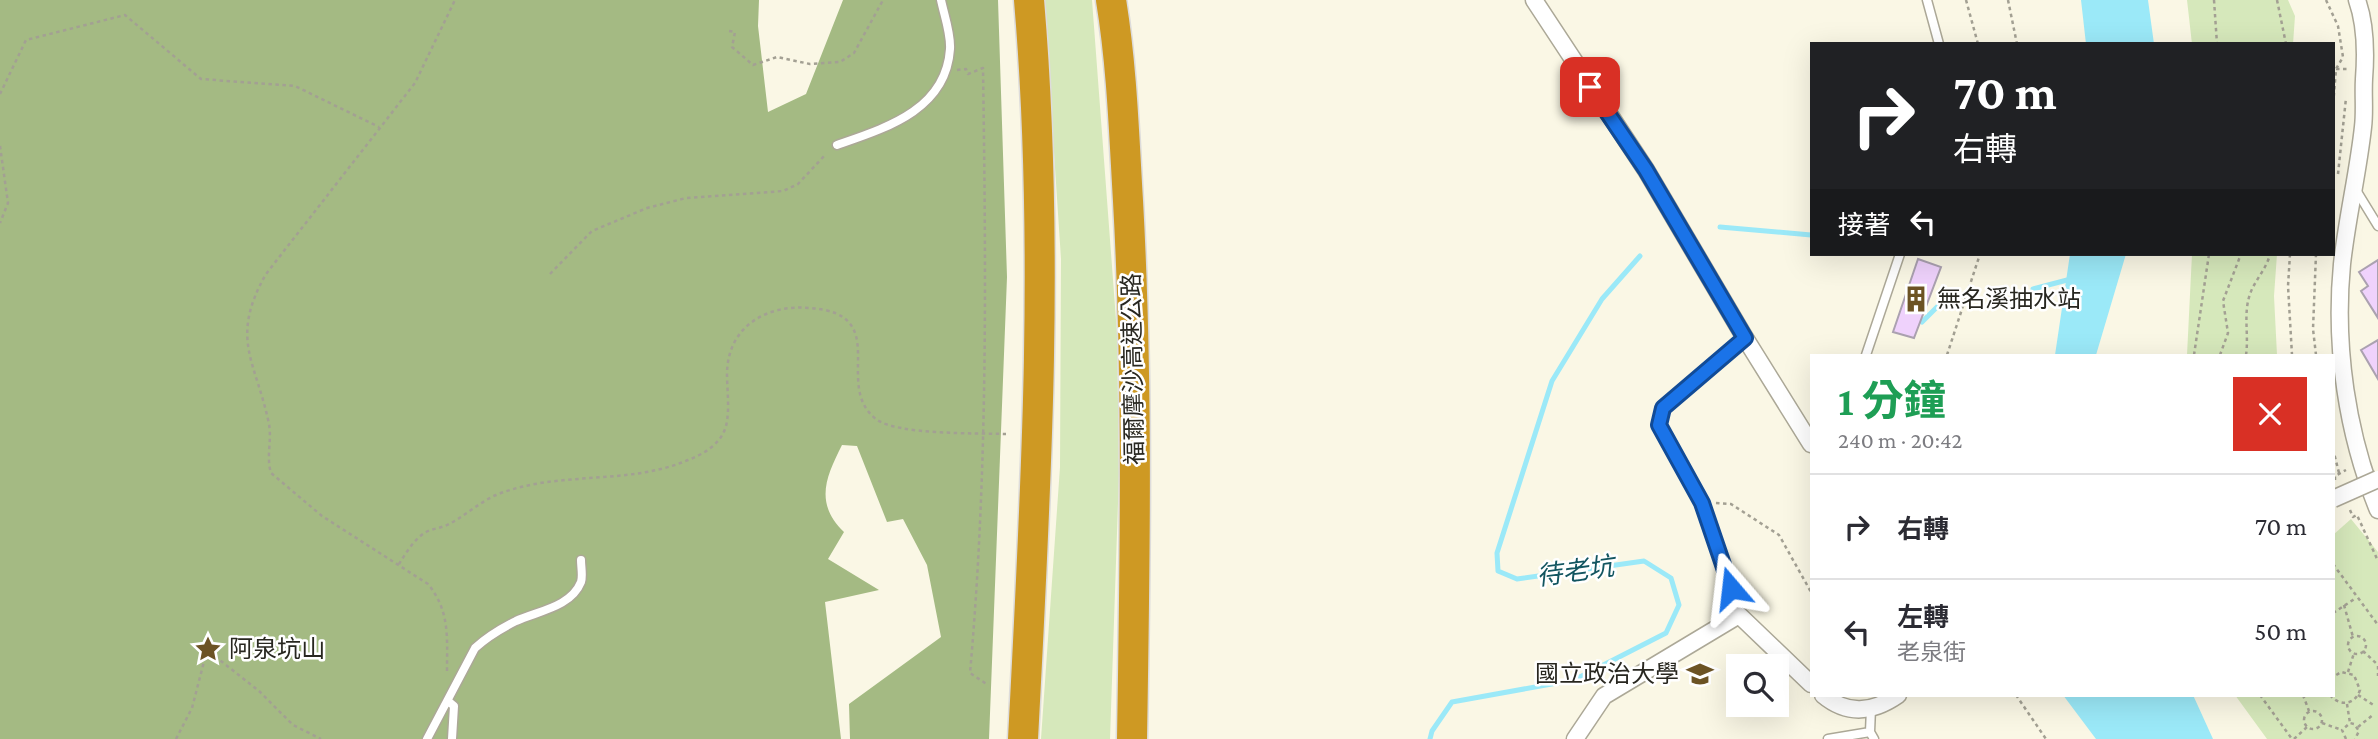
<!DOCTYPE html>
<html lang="zh-TW">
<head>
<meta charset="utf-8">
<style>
  body { margin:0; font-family:"Crimson Pro","Noto Sans TC",serif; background:#f7f7f7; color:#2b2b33; height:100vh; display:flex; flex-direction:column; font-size:26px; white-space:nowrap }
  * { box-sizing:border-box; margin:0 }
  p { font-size:23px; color:#7c7c81 }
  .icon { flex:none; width:38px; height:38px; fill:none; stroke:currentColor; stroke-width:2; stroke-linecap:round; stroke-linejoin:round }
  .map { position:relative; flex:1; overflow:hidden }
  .drawer { position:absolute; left:1810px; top:354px; width:525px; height:343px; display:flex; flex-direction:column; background:#fff; border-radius:0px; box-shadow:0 7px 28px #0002 }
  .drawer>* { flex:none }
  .banner { position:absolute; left:1810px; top:42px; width:525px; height:214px; border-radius:0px; box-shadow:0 7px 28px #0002; background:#202124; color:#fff; overflow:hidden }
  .controls { position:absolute; left:1726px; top:654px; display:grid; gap:14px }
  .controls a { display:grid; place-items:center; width:63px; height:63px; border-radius:0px; background:#fff; box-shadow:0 7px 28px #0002; font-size:35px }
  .pin { position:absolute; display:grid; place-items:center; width:60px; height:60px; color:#fff; margin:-30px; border-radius:14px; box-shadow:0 4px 10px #0006 }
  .me { position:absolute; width:77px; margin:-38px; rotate:343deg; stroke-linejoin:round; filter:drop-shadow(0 0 5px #0008) }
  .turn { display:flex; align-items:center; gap:24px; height:147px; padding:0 28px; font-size:32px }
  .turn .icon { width:91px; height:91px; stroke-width:2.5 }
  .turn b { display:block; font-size:49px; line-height:60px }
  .then { display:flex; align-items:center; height:66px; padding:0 28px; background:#0003; gap:14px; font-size:26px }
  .round { display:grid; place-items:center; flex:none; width:74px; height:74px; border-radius:0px; background:#f7f7f7 }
  .head { display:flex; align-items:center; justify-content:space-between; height:119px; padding:0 28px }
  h1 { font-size:42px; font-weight:700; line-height:52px; color:#1e9e55 }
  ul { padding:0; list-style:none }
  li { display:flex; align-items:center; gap:21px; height:105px; padding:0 28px; border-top:2px solid #e1e1e2 }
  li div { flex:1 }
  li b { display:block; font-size:26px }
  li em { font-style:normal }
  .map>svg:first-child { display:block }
</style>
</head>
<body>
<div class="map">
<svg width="2378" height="739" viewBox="0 0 2378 739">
  <rect width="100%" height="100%" fill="#faf7e5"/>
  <!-- green -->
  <path fill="#d6e8bb" d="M1044,0H1092L1117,333L1119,474L1110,739H1041L1060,467L1061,259Z
    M2187,0H2288L2295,16L2293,44H2192Z
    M2192,254H2277L2274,296L2277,355H2187Z
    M2351,519L2378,552V739H2267L2235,695H2333V535Z"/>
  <!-- forest -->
  <path fill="#a4ba83" d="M0,0H759L758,26L768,112L806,94L843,0H998L1007,277L989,739H850L849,704L941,637L927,565L903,519L887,522L857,446L842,445C826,477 814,503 844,532L828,559L879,590L825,602L841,739H0Z"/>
  <!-- water -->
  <path fill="#9be9f8" d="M2081,0H2148L2154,44H2086Z
    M2070,254H2126L2096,355H2055Z
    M2063,695H2193L2213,739H2096Z"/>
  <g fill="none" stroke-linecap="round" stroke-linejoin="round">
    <!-- stream -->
    <path stroke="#9be9f8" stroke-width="5" d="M1720,227L1811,235
      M2033,289L2071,279
      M1922,322L1945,299L1952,301
      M1430,739L1432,731L1452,702L1574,680L1666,633L1679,605L1671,578L1644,561L1517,579L1498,571L1497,553L1552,381L1602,299L1640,256"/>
  </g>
  <!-- building -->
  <path fill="#efd2fc" stroke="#aba1b0" stroke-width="2" d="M1918,259L1941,267L1914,338L1893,332Z
    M2378,260V318L2361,291L2368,286L2359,272Z
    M2378,340V379L2361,350Z"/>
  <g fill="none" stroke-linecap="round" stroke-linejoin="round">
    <!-- lane casing -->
    <g stroke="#aca897" stroke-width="11">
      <path id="lane" d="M1927,0L1939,44
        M837,145C886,128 946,110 950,49C951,33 944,15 941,0
        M2356,190L2378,226
        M1866,355L1900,254
        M1739,615L1702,503L1659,425L1663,408L1745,338
        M448,701L454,706L452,739
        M1871,708L1870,732L1874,739
        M427,739L475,648C487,637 502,628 516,621C538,611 571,607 581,582C583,576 581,567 581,560
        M1828,739L1870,732"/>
    </g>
    <!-- street casing -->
    <g stroke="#aca897" stroke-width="19">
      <path id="street" d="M1534,0L1646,170L1745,338L1811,444
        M2357,0C2366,25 2366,53 2364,79C2363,95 2365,111 2363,127C2358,173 2347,218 2342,264C2334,347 2347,434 2378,510
        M1823,695C1847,715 1872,713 1898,695
        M1575,739L1604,696L1739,615L1811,684"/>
    </g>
    <!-- highway casing -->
    <g stroke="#dddcdb" stroke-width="33">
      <path id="highway" d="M1111,0C1122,67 1124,134 1128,201C1138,380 1135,560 1132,739
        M1023,739C1036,493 1050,246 1029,0"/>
    </g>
    <!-- path -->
    <path stroke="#a3a093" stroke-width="2.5" stroke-dasharray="3.5 3.5" stroke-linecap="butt" d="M1966,0L1978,44
      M2008,0L2017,44
      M2214,0L2217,44
      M2277,0L2286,44
      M2326,0L2338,26L2343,57L2336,69L2333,106
      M729,31L735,32L732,47L753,65L777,57L810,64L840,62L854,53L883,0
      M2336,69H2350
      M957,70L966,69L968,74L983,68C986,270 988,471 970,673L988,685
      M0,94L26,40L125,15L201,79L295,86L379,127
      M0,146L8,203L0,223
      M2338,174L2346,98
      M2290,254L2288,286L2292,355
      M550,274L592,231L647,208L686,198L783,191L798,184L826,154
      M1947,355L1980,254
      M2194,355L2209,254
      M2220,355L2228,333L2223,301L2241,254
      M2246,355C2249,335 2243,314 2250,294C2255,280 2267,268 2270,254
      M2316,355L2313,329L2316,254
      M2333,449L2339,473
      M2335,480V476L2346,470
      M1716,503L1731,504L1779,535L1811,592
      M2350,510L2353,517L2357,515L2378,561
      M399,564C406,553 414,539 426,532C434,528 443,528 451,523C466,515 480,502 496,495C557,470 628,486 688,460C704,454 721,444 726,426C730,409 727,391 727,373C728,326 767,304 810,308C894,314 832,385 876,419C896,435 977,433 1006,434
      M2333,564L2378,625
      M2344,605L2353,637
      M2333,613L2356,598
      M2348 645a9 9 0 1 1 18 0a9 9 0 1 1-18 0Z
      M2363,651L2378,665
      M2378,666V676
      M447,671C447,637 450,611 428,584L322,516L271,473C266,457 272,441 269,424C256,361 229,339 266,274L415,83L455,0
      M2348,672L2354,653
      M2016,695L2046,739
      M2260,695L2292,739
      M2303,695L2309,711
      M2330,695C2340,707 2355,705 2360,690L2354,675L2341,672L2333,677
      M2358,695L2375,706
      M2347,704L2350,723
      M2304 720a9 9 0 1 1 18 0a9 9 0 1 1-18 0Z
      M2322,723L2342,730
      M2358,727L2374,714
      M176,739L192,708L207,650L259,691L293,725L321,739
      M2294,739L2307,727
      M2346,739L2342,730L2350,723L2354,724L2359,731L2355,739"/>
    <!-- lane -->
    <use href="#lane" stroke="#fff" stroke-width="8"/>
    <!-- street -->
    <use href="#street" stroke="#fff" stroke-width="16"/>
    <!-- highway -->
    <use href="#highway" stroke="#ce9923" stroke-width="30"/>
    <!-- street-bridge casing -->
    <g stroke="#aca897" stroke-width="19" stroke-linecap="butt">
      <path id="street-bridge" d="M2333,499L2378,479"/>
    </g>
    <!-- street-bridge -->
    <use href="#street-bridge" stroke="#fff" stroke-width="16"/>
  </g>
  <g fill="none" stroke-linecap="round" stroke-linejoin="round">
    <!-- route casing -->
    <g stroke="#114b97" stroke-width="18">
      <path id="route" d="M1590,87L1646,170L1745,338L1663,408L1659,425L1702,503L1731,588"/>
    </g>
    <!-- route -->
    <use href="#route" stroke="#1a73e8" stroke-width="12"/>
  </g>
  <!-- icons -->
  <defs>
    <g id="building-bare" transform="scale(2.1)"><path d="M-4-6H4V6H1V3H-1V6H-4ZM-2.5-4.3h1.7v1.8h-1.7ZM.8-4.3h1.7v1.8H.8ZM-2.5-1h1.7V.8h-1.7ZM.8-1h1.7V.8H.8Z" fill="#6c5324" stroke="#fff" stroke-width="2.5" paint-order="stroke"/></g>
    <g id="sight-bare" transform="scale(2.1)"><path d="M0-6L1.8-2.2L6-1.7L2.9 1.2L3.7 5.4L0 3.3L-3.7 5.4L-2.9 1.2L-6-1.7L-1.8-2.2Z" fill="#6c5324" stroke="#fff" stroke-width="2.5" paint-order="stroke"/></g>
    <g id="university-bare" transform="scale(2.1)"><path d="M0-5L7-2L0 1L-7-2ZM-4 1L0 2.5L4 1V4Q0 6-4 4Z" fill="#6c5324" stroke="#fff" stroke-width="2.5" paint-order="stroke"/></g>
  </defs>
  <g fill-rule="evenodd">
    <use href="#building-bare" x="1916" y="299"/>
    <use href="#sight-bare" x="208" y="649"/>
    <use href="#university-bare" x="1700" y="674"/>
  </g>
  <g text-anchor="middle" stroke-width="5" stroke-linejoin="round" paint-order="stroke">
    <!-- poi labels -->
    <g font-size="24" fill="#282720" stroke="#fff" text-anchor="start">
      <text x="1937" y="307">無名溪抽水站</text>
      <text x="229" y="657">阿泉坑山</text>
      <text x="1679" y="682" text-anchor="end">國立政治大學</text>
    </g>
    <!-- street labels -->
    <g font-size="24" fill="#282720" stroke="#fff">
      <text transform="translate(1133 369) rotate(-91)" y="8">福爾摩沙高速公路</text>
    </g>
    <!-- water labels -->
    <g font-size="26" font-style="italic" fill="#125560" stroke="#fff">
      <text transform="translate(1575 571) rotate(-8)" y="9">待老坑</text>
    </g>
  </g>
</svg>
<div class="controls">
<a><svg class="icon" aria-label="search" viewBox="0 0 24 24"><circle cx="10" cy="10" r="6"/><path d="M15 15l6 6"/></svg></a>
</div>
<div class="pin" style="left:1590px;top:87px;background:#d93025"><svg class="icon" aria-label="arrive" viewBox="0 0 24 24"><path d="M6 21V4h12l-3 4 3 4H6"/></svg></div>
<svg class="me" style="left:1731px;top:588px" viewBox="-20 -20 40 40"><path d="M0-17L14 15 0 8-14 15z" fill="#1a73e8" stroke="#fff" stroke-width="4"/></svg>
<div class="banner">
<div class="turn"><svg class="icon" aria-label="right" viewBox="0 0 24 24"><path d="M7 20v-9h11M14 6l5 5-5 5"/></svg><div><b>70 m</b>右轉</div></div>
<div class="then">接著<svg class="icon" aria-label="left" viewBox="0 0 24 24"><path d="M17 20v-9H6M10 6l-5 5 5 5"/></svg></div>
</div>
<section class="drawer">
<div class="head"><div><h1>1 分鐘</h1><p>240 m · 20:42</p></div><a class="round" style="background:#d93025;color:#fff"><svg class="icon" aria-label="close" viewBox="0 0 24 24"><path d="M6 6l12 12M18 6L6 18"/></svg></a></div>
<ul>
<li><svg class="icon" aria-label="right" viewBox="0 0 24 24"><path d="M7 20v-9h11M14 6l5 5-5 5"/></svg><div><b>右轉</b></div><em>70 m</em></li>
<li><svg class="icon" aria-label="left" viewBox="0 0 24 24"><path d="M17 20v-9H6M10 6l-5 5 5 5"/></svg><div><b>左轉</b><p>老泉街</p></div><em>50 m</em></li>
</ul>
</section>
</div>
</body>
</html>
